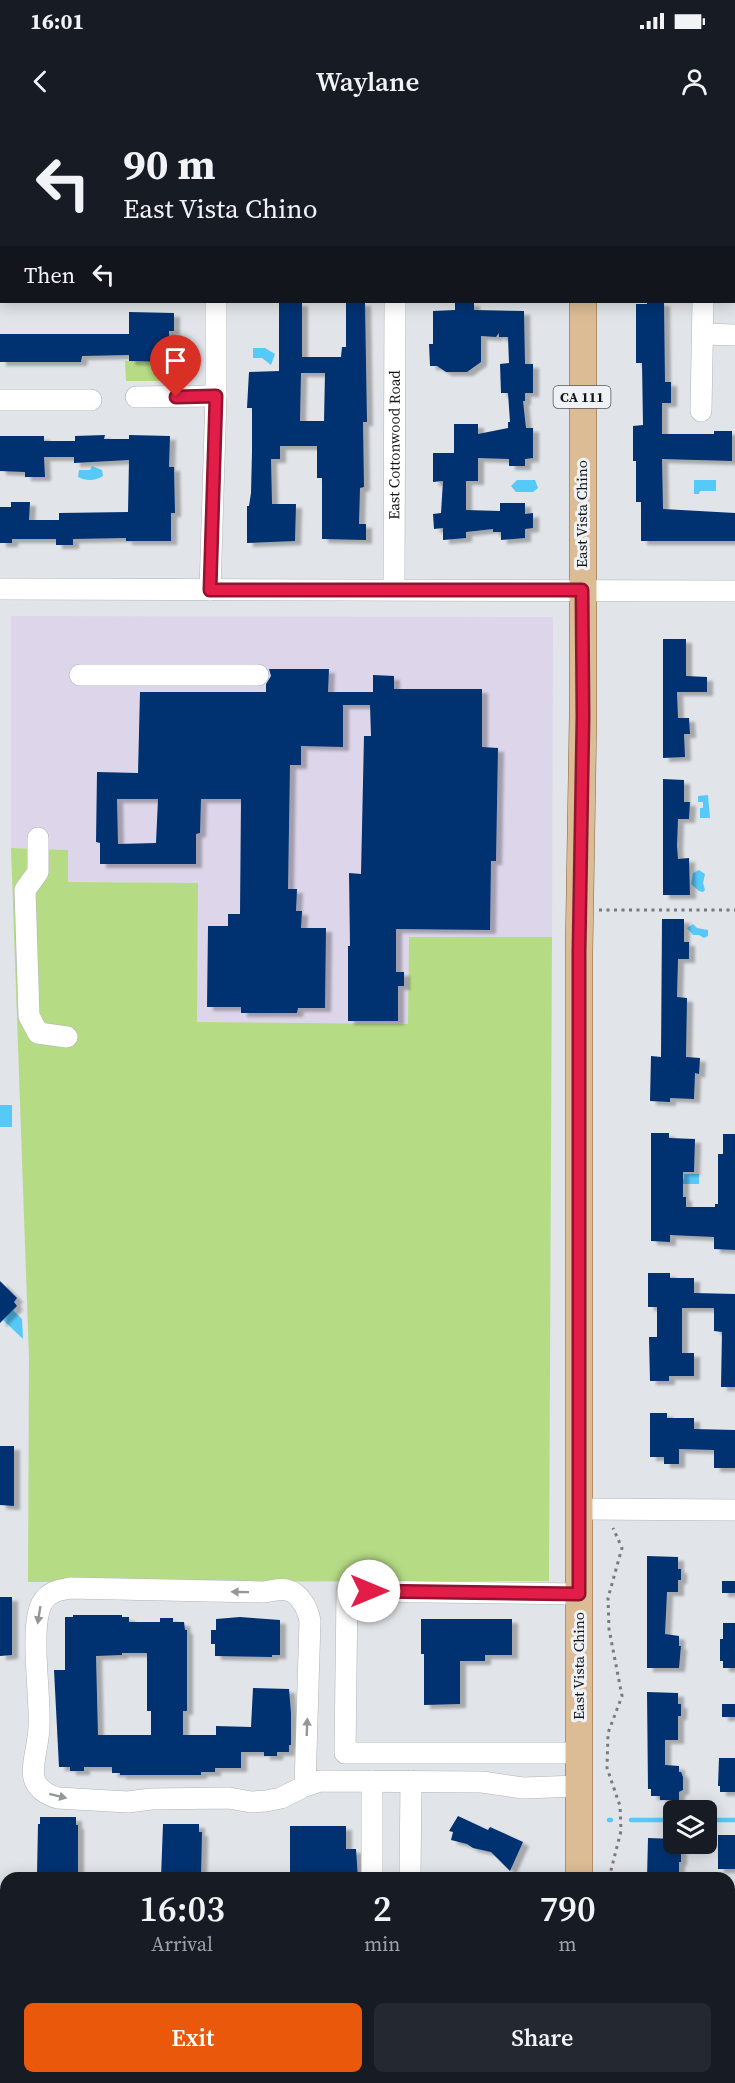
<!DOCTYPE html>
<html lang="en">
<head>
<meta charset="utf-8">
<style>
  body { margin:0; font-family:"Source Serif 4",serif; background:#242831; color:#f1f3f6; height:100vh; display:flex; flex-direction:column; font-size:22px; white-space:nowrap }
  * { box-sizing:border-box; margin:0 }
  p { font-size:20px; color:#9ea1a6 }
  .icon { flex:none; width:33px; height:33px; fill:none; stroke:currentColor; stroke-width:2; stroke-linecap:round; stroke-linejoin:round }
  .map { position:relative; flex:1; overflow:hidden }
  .details { position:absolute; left:0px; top:1752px; width:735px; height:212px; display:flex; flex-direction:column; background:#171b24; border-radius:18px 18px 0 0; box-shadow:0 3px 15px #0003 }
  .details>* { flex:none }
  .hud { position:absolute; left:0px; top:0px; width:735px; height:183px; box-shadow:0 3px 15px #0003; background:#171b24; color:#f1f3f6; overflow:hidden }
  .fabs { position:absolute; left:663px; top:1680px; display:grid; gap:12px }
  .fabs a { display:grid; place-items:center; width:54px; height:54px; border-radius:9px; background:#171b24; box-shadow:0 3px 15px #0003; font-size:30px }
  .pin { position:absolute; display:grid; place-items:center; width:51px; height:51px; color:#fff; margin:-62px -26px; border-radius:50% 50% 50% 0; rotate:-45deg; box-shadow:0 0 6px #0007 }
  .pin .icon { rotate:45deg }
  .me { position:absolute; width:66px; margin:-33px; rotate:90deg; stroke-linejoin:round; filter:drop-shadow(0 0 4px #0008) }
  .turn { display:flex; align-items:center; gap:21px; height:126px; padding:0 24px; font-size:27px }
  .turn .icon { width:78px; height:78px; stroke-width:2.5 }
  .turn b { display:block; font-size:42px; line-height:51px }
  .then { display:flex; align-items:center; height:57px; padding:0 24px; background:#0003; gap:12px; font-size:22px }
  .eta { display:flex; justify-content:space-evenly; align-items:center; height:102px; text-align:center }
  .eta b { font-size:36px; font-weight:600; line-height:42px }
  .action { display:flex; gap:12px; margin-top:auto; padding:12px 24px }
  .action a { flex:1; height:69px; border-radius:9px; background:#ea580c; color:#fff; font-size:24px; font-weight:600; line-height:69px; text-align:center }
  .action a+a { background:#242831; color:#f1f3f6 }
  .status { display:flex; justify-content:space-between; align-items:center; height:42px; padding:0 30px; background:#171b24; direction:ltr }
  .status svg { height:16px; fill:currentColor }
  header { display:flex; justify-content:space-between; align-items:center; height:78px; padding:0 24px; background:#171b24; font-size:27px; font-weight:600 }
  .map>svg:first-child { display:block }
</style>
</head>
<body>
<div class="status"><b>16:01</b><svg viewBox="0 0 49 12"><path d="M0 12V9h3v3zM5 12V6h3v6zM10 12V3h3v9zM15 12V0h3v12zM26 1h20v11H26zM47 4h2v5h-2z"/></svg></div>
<header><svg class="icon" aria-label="back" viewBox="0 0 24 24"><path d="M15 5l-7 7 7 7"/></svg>Waylane<svg class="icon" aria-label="person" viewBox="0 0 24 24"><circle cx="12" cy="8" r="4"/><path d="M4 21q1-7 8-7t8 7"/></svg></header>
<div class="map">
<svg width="735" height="1963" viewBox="0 0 735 1963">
  <defs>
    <filter id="shadow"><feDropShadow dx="6" dy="4" stdDeviation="1.5" flood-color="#0004"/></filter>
  </defs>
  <rect width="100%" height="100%" fill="#e1e4e8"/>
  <!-- built -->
  <path fill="#d0d7e2" d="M729,1858H735V1963H619L618,1958H729Z"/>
  <!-- education -->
  <path fill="#ddd6eb" d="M11,496L553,497L552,817H409V904L197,902L198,763L67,762V730L11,728Z"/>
  <!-- green -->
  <path fill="#b5db85" d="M125,241L191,243L192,249L188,258L181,261H126Z
    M11,728L68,730V762L198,763L197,902L408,904L409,817H552L549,1461L28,1462L29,1238Z"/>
  <!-- water -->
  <path fill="#56c9f8" d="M253,228H265L275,234L271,245L262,238H253Z
    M92,346L102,350L103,356C95,361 86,361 78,357L79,350H90Z
    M517,360H535L538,368L533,372H516L511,366Z
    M694,360H716V371H700L699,374H694Z
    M708,675L710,698H700V688H703V682H698V676Z
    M699,750L705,754L703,763L705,770L703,772L699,771L691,764L693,753Z
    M693,804L697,808L708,810V816L704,818L699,815H693L687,808Z
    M0,985H12V1007H0Z
    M684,1054H699V1064H671V1059H684Z
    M13,1190L22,1199L23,1219L3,1200Z"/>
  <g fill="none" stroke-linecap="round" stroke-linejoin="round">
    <!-- stream -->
    <path stroke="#56c9f8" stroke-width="4.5" d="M609,1700H611
      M631,1700H674
      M706,1700H735"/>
  </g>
  <!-- building -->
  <path fill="#003172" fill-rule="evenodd" filter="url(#shadow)" d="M279,182H302V237H341L342,227H346V182H365L367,302H363L364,367L360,368L359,404H366V420L322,419V358H317V326H280V339H271L272,384H296L295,421L247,423V386H249L251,373L252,332V288H247L249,252L279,251ZM301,253H325L324,301H300Z
    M455,182H474V190L524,191L525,244H533V273H525V281H523L526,308H533V338L525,339V346H509V339L478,338V361H466V390L500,391V383H525V394L533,393V408L525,409V418L501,420V412H493V409L466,412V418L443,420V408L434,409L433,394L441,393L443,361L433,362V333H454V304H478V314L508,308V302H510L508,273H501L500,244L509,243L508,217H499V213L496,217L481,216V242L467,252H446L437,246H430L429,224H433V191L455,190Z
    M647,182H664L665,262H671V283H662V314H714V311H732V341L662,339L663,389L735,393V421H641V382H636V341H633V306L643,305L642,243H636V184H647Z
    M129,192L174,193V211H169V242L129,241V235L82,236L81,242H0V214H129Z
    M105,315L104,319H129V315L170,316L169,347H174L175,393H171V421H126V418L73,419V425H56V419H12V423H0V387H11V382H30L29,400H59V393L128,392L129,340L74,343V337H44L45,357H25V352L0,351V316H44V321H75V316Z
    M663,519H686V556L707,557V572H677L678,598H689L690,614H684L685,637L663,638Z
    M269,549H329L328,572H373V555L394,556V569H482V627L498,628L496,741H491L490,810L396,809V852H404V866H398V901H348V826H350L349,753L361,754L364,616H371L370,585H343V627L301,626V645H290L288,769H297L296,791H302L301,808H326L325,888H298L297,893H241V887H207L208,806H228V794H240L241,679H201L200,713L196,714V744H100V723L96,722L97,652L138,653L140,572H266V564L271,556ZM117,679H158L156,723L118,724Z
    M663,659L684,660V682H690L689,699H678L677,726L678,739L689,738L690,775H663Z
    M662,799H684V822H689V839H678L677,877L687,878L686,937L700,938L699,954L695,953L694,979L670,978V982L650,981L651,936L661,937Z
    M651,1013H669V1018L695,1019L694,1052H683V1077H686V1087H715V1084H718V1034H723V1014H735V1130L714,1129V1117L670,1115V1122L651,1121Z
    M648,1153H670V1158H694V1173L735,1174V1267H721L722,1212L714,1211V1188H682V1233H694V1256H669V1261H650L649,1217H657V1187H648Z
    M0,1161L17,1178L14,1182L17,1186L0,1203Z
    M650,1293H667V1298H694V1309L735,1310V1348H714V1330L679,1329V1344H664V1337H650Z
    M0,1326H14V1386L0,1385Z
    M647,1436L678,1437V1449H681V1460H678V1472H667L665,1514L679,1516V1526H681L679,1548H647Z
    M722,1461H735V1473H722Z
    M0,1477H12V1535L0,1536Z
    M73,1495H122V1497H129V1502H160V1498H173V1502H184L185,1510H187V1591H183V1615H216V1606L251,1607L253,1568L289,1569L291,1593V1625H289V1632H277V1636H264V1632H241V1648H215V1652H201V1655H120V1653H112V1647H84V1651H70V1647H59L54,1550H65V1497H73ZM122,1533H147V1591H151V1615H98L96,1536L122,1535Z
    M240,1497L280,1500V1535H272V1537L215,1536V1524H211V1510H216V1499Z
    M421,1499H512V1535H485V1541H460V1584L424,1585V1534H421Z
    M723,1503H735V1548H723V1541H720V1519H723Z
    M647,1572L678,1573V1584H681V1596H678V1620H665V1645L679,1646V1652H681L683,1657V1670L679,1672V1680H660V1676H651V1669H648Z
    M722,1584H735V1597H722Z
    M719,1638H735V1672H720V1666H718Z
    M458,1696L488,1710L490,1707L523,1722L510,1751L491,1732L473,1728L467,1724L451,1720L453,1712L449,1711Z
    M40,1697H76V1705H78V1758H39V1755H37L38,1704H40Z
    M163,1704H199V1712H202L201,1758H161Z
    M290,1706H346V1729H356L358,1758H290Z
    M718,1715H735V1749H718Z
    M648,1718L674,1719V1724H678V1729H681V1742H679V1752H665V1758H647Z"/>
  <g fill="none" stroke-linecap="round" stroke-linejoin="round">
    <!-- minor casing -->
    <g stroke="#b1b3b7" stroke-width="22">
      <g id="minor">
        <path d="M216,0V2"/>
        <path d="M395,2V0"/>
        <path d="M0,97H2"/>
        <path d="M703,214L735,215"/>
        <path d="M136,277L216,276"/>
        <path d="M0,280H91"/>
        <path d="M701,291L703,182"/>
        <path d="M0,469L735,471"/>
        <path id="s1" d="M394,469L395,182"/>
        <path d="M210,470L216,276V182"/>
        <path d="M80,555H258"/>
        <path d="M38,718V752L25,770L29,896L38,913L67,917"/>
        <path d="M579,1389L735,1390"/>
        <path d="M579,1474L347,1471L345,1633H579"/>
        <path d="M372,1661V1758"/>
        <path d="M305,1666L310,1501C308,1489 300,1473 287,1470C279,1468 269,1472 262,1472L70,1468C59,1470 48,1472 42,1483C29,1508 41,1576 39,1607C39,1622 31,1645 34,1658C37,1669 48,1675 58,1678L128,1682L151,1679L229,1678L251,1682L266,1681L281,1678L305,1666L320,1661L482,1662L523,1668L579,1666"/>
        <path d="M410,1758L411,1661"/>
        <path d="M729,1865H735"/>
        <path d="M0,1890L3,1903L2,1963"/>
        <path d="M351,1958V1963"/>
      </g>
    </g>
    <!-- major casing -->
    <g stroke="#86643b" stroke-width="28">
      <path id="major" d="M584,2V0
        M579,1758V832L583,597V182
        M563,1963V1958
        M592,1963V1958"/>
    </g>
    <!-- path -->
    <path stroke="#787a7c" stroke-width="3" stroke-dasharray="3 4.5" stroke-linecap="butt" d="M599,790H735
      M609,1758L621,1711L620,1686L607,1648L608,1613L622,1576L609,1509L608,1478L622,1428L613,1408
      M615,1958V1963"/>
    <!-- minor -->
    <use href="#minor" stroke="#fff" stroke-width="21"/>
    <!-- major -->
    <use href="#major" stroke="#dbbc95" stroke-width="27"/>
  </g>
  <!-- one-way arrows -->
  <defs><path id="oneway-solid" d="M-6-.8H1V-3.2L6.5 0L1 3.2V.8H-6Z" transform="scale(1.5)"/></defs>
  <g fill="#959696">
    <use href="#oneway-solid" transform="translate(240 1472) rotate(-179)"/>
    <use href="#oneway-solid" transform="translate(39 1495) rotate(99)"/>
    <use href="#oneway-solid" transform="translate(307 1607) rotate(-88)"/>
    <use href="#oneway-solid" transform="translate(58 1676) rotate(14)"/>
  </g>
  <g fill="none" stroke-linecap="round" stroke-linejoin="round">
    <!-- route casing -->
    <g stroke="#92132f" stroke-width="15">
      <path id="route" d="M176,277L216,276L210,470H582L583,597L579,832V1474L369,1471"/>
    </g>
    <!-- route -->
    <use href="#route" stroke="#e11d48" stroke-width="10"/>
  </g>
  <g text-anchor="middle" stroke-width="6" stroke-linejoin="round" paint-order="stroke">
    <!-- shield labels -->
    <rect fill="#eef1f5" stroke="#555759" stroke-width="1.5" x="553.5" y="266" width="57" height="22" rx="4.5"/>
    <g font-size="14" font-weight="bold" fill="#141516">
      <text x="582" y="282">CA 111</text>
    </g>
    <!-- street labels -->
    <g font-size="15" fill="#141516" stroke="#eef1f5">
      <text dy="5" stroke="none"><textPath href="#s1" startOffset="144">East Cottonwood Road</textPath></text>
      <text transform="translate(582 394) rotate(-90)" y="5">East Vista Chino</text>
      <text transform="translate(579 1546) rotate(-90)" y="5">East Vista Chino</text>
    </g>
  </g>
</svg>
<div class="fabs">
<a><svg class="icon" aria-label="layers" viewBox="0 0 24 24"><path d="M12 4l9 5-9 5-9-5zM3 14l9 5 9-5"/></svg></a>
</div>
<div class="pin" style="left:176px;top:277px;background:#d93025"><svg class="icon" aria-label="arrive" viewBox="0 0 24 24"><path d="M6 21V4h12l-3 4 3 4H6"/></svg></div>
<svg class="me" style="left:369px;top:1471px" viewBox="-20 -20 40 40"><circle r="19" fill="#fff"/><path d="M0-13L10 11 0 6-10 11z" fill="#e11d48"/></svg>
<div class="hud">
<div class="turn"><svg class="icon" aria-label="left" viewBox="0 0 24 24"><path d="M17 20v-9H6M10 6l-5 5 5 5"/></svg><div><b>90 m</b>East Vista Chino</div></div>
<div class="then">Then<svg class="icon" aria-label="left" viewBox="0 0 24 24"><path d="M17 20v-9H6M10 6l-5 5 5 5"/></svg></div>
</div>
<section class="details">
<div class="eta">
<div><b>16:03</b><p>Arrival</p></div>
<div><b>2</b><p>min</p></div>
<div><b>790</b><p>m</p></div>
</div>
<div class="action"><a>Exit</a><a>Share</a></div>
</section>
</div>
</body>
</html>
